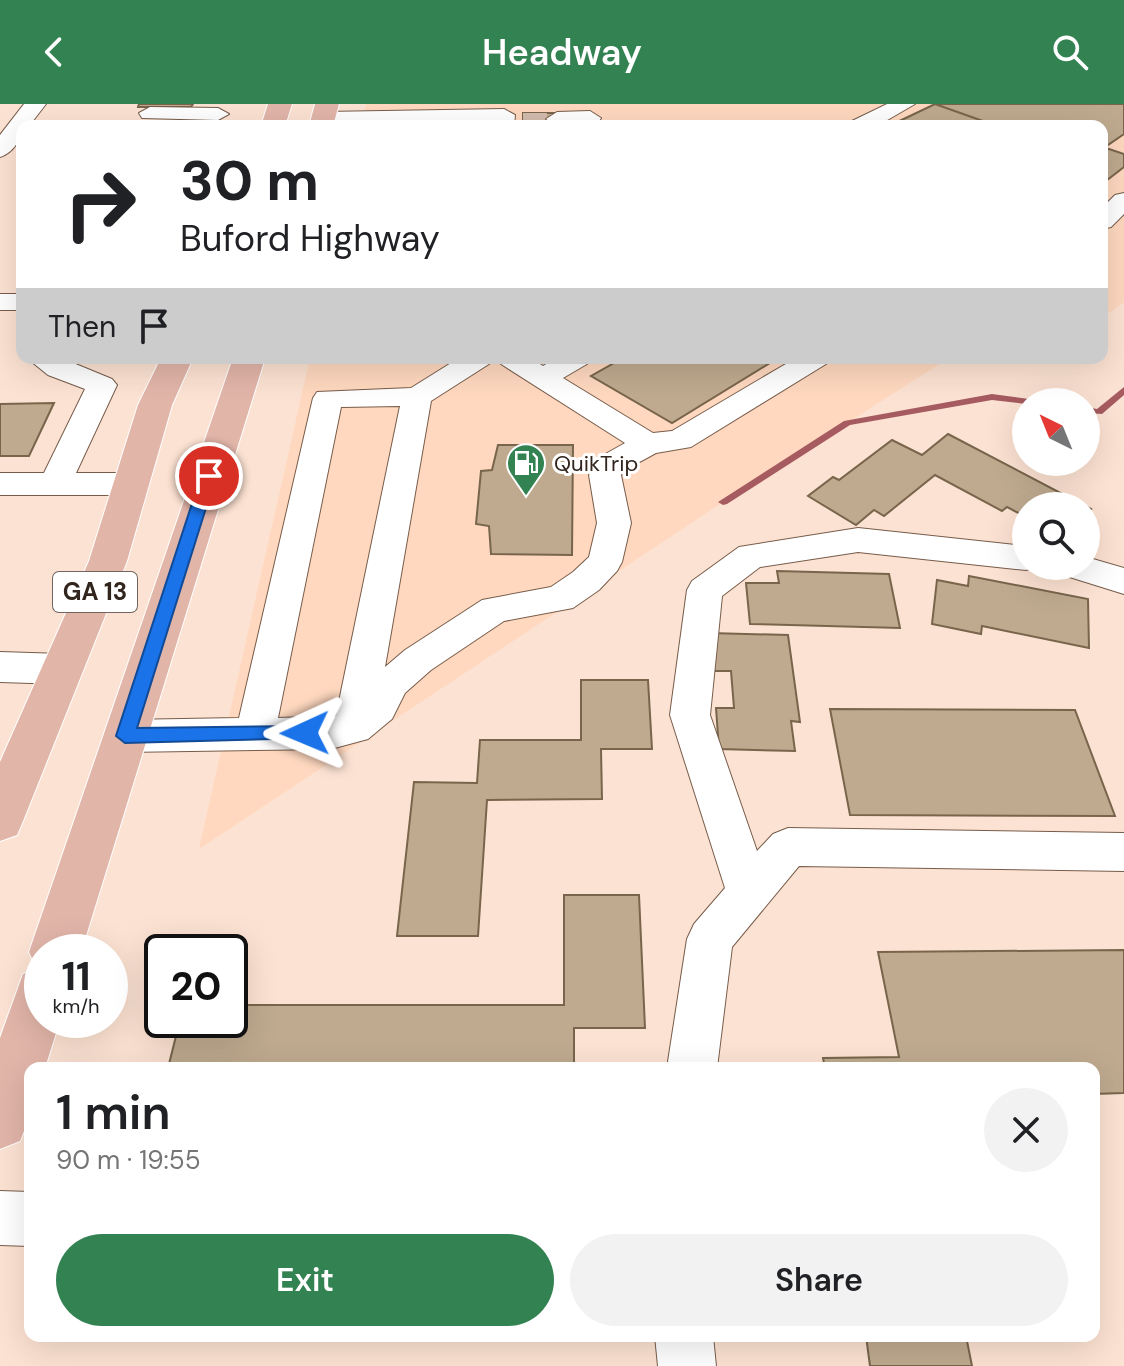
<!DOCTYPE html>
<html lang="en">
<head>
<meta charset="utf-8">
<style>
  body { margin:0; font-family:"DM Sans",sans-serif; background:#f2f2f2; color:#202124; height:100vh; display:flex; flex-direction:column; font-size:30px; white-space:nowrap }
  * { box-sizing:border-box; margin:0 }
  p { font-size:26px; color:#757577 }
  .icon { flex:none; width:44px; height:44px; fill:none; stroke:currentColor; stroke-width:2; stroke-linecap:round; stroke-linejoin:round }
  .map { position:relative; flex:1; overflow:hidden }
  .panel { position:absolute; left:24px; top:958px; width:1076px; height:280px; display:flex; flex-direction:column; background:#fff; border-radius:16px; box-shadow:0 8px 32px #0002 }
  .panel>* { flex:none }
  .banner { position:absolute; left:16px; top:16px; width:1092px; height:244px; border-radius:16px; box-shadow:0 8px 32px #0002; background:#fff; color:#202124; overflow:hidden }
  .needle { width:52px; rotate:317deg }
  .fabs { position:absolute; left:1012px; top:284px; display:grid; gap:16px }
  .fabs a { display:grid; place-items:center; width:88px; height:88px; border-radius:50%; background:#fff; box-shadow:0 8px 32px #0002; font-size:40px }
  .speed { position:absolute; left:24px; top:830px; display:flex; gap:16px; font-size:40px; font-weight:700; text-align:center }
  .speed>* { display:grid; place-content:center; width:104px; height:104px; border-radius:50%; background:#fff; box-shadow:0 8px 32px #0002; line-height:1 }
  .speed small { font-size:20px; font-weight:400 }
  .speed .limit { border:4px solid #111; border-radius:12px; background:#fff; color:#111 }
  .pin { position:absolute; display:grid; place-items:center; width:68px; height:68px; color:#fff; margin:-34px; border:4px solid #fff; border-radius:50%; box-shadow:0 2px 8px #0007 }
  .me { position:absolute; width:88px; margin:-44px; rotate:269deg; stroke-linejoin:round; filter:drop-shadow(0 0 6px #0008) }
  .turn { display:flex; align-items:center; gap:28px; height:168px; padding:0 32px; font-size:36px }
  .turn .icon { width:104px; height:104px; stroke-width:2.5 }
  .turn b { display:block; font-size:56px; line-height:68px }
  .then { display:flex; align-items:center; height:76px; padding:0 32px; background:#0003; gap:16px; font-size:30px }
  .round { display:grid; place-items:center; flex:none; width:84px; height:84px; border-radius:42px; background:#f2f2f2 }
  .headline { display:flex; align-items:center; justify-content:space-between; height:136px; padding:0 32px }
  h1 { font-size:48px; font-weight:600; line-height:60px }
  .button { display:flex; gap:16px; margin-top:auto; padding:16px 32px }
  .button a { flex:1; height:92px; border-radius:48px; background:#338252; color:#fff; font-size:32px; font-weight:600; line-height:92px; text-align:center }
  .button a+a { background:#f2f2f2; color:#202124 }
  header { display:flex; justify-content:space-between; align-items:center; height:104px; padding:0 32px; background:#338252; color:#fff; font-size:36px; font-weight:600 }
  .map>svg:first-child { display:block }
</style>
</head>
<body>
<header><svg class="icon" aria-label="back" viewBox="0 0 24 24"><path d="M15 5l-7 7 7 7"/></svg>Headway<svg class="icon" aria-label="search" viewBox="0 0 24 24"><circle cx="10" cy="10" r="6"/><path d="M15 15l6 6"/></svg></header>
<div class="map">
<svg width="1124" height="1262" viewBox="0 0 1124 1262">
  <rect width="100%" height="100%" fill="#fce2d2"/>
  <!-- built -->
  <path fill="#ffd8bf" d="M366,0H1124V198L1102,214V22H362Z
    M310,254H949L723,398L199,745Z"/>
  <g fill="none" stroke-linecap="round" stroke-linejoin="round">
    <!-- stream -->
    <path fill="#a65b60" fill-rule="evenodd" d="M1124,283V291L1102,310L1086,309V303L1097,305Z
      M992,290L1029,295L1034,298H1026V300L992,296L850,321L727,400L723,401L718,398L844,317Z"/>
  </g>
  <!-- building -->
  <path fill="#bfaa8f" stroke="#78654c" stroke-width="2" d="M139,0H193L191,3H138Z
    M935,0L997,22H889Z
    M935,0H1124V30L1102,45V22H997Z
    M523,9H557L558,22H523Z
    M1106,44L1124,50V63L1102,80V46Z
    M623,254H778L672,319L591,272Z
    M54,299L29,352H0V300Z
    M948,330L1091,405L1086,409V402H1026V413L1007,403L1002,407L935,371L884,412L874,406L856,421L808,392L833,373L839,376L892,336L922,351Z
    M498,341H573L572,451L491,450L489,422L476,420L481,367L492,366Z
    M777,467L889,470L900,524L750,520L746,479H779Z
    M969,472L1088,495L1089,544L982,522L981,530L932,520L937,476L968,482Z
    M710,529L788,531L800,618L791,617L795,647L719,645L716,604H734L731,567H712Z
    M581,576H648L652,645H601L602,695L487,696L478,832H397L414,678L477,679L480,636H581Z
    M830,605L1075,606L1115,712L850,711Z
    M564,791H639L645,924H574V964H168L180,916H230V901H564Z
    M1124,846V989L1094,990V964H825L823,954L899,953L878,848Z
    M866,1232H966L972,1262H870Z"/>
  <g fill="none" stroke-linecap="round" stroke-linejoin="round">
    <!-- minor-tunnel -->
    <path stroke="#d3bcae" stroke-width="24" stroke-dasharray="24 12" stroke-linecap="butt" d="M523,21H558"/>
    <!-- minor casing -->
    <g stroke="#775c4a" stroke-width="2">
      <path id="minor" d="M24,0H46L29,22H22C22,35 13,49 0,53V31Z
        M887,0H915L877,22H849L852,17Z
        M150,3L218,4L229,10L218,16L142,14L139,9Z
        M504,5L515,11L514,22H492L493,18L323,22L312,15L323,8Z
        M590,7L601,14L598,19L557,22L546,15L557,8Z
        M1124,89V110L1111,123L1102,125V104L1115,91Z
        M0,190H22V206H0Z
        M27,254H61L112,275L117,281L76,369H133L145,372L149,380L145,388L133,391H0V369H44L85,285L48,271Z
        M459,254H493L489,260L431,297L385,563L405,546L482,496L551,483L573,468L589,453L597,419L589,371L600,353L625,339L501,260L497,254H531L543,262L556,254H591L587,260L563,274L653,329L672,327L796,254H830L826,260L691,343L656,349L623,367L621,371L631,419L622,458L617,467L599,486L573,504L504,517L431,566L405,589L392,615L368,635L331,645L125,648L111,643L105,632L111,621L125,616L239,614L313,294L317,288L411,284ZM400,302L336,612L278,614L341,303Z
        M858,424L1026,442V462H1039L1026,466L858,448L760,463L722,492L710,611L757,747L773,730L788,724L1124,729V767L799,762L732,843L717,964H667L687,835L694,820L725,784L670,611L687,486L692,477L739,443Z
        M1086,453L1124,464V490L1063,471L1058,462H1086Z
        M0,548L62,550L75,555L81,565L75,575L62,580L0,578Z
        M0,1087L30,1088V1142L0,1141Z
        M655,1232H713L716,1262H658Z"/>
    </g>
    <!-- major casing -->
    <g stroke="#fff" stroke-width="2">
      <path id="major" d="M268,0H292L285,22H261Z
        M315,0H339L333,22H309Z
        M161,254H193L172,301L127,457L23,717L17,731L0,737V658L89,457L138,301Z
        M233,254H265L81,848H42V916H60L45,964H30V1012L20,1037L0,1045V934L23,870L37,865L29,848Z"/>
    </g>
    <!-- minor -->
    <use href="#minor" fill="#fff" fill-rule="evenodd"/>
    <!-- major -->
    <use href="#major" fill="#e2b5a9" fill-rule="evenodd"/>
  </g>
  <!-- route -->
  <path fill="#1a73e8" stroke="#114b97" stroke-width="2" d="M209,367L216,372L137,624L305,622L312,624L314,629L312,634L125,639L116,632L201,372Z"/>
  <!-- icons -->
  <defs>
    <g id="fuel-pin" transform="scale(2)"><path d="M0 17L-7.5 6A9.5 9.5 0 1 1 7.5 6Z" fill="#338252" stroke="#fff"/><path d="M-5.5-6h7V0h2V4h1.3V-2.5L3-4.5l.8-.8L6-3V5H2.5V1h-1V6h-7ZM-4.2-4.7v3.2H.2V-4.7Z" fill="#fff"/></g>
  </defs>
  <g fill-rule="evenodd">
    <use href="#fuel-pin" x="526" y="359"/>
  </g>
  <g text-anchor="middle" stroke-width="6" stroke-linejoin="round" paint-order="stroke">
    <!-- far-poi labels -->
    <g font-size="22" fill="#31251d" stroke="#fff" text-anchor="start">
      <text x="554" y="367">QuikTrip</text>
    </g>
    <!-- shield labels -->
    <rect fill="#fff" stroke="#6f6661" stroke-width="2" x="53" y="468" width="84" height="40" rx="6"/>
    <g font-size="24" font-weight="bold" fill="#31251d">
      <text x="95" y="496">GA 13</text>
    </g>
  </g>
</svg>
<div class="fabs">
<a><svg class="needle" viewBox="-14 -14 28 28"><path d="M0-13l5 13h-10z" fill="#e53935"/><path d="M0 13l5-13h-10z" fill="#757577"/></svg></a>
<a><svg class="icon" aria-label="search" viewBox="0 0 24 24"><circle cx="10" cy="10" r="6"/><path d="M15 15l6 6"/></svg></a>
</div>
<div class="speed"><div>11<small>km/h</small></div><div class="limit">20</div></div>
<div class="pin" style="left:209px;top:372px;background:#d93025"><svg class="icon" aria-label="arrive" viewBox="0 0 24 24"><path d="M6 21V4h12l-3 4 3 4H6"/></svg></div>
<svg class="me" style="left:305px;top:629px" viewBox="-20 -20 40 40"><path d="M0-17L14 15 0 8-14 15z" fill="#1a73e8" stroke="#fff" stroke-width="4"/></svg>
<div class="banner">
<div class="turn"><svg class="icon" aria-label="right" viewBox="0 0 24 24"><path d="M7 20v-9h11M14 6l5 5-5 5"/></svg><div><b>30 m</b>Buford Highway</div></div>
<div class="then">Then<svg class="icon" aria-label="arrive" viewBox="0 0 24 24"><path d="M6 21V4h12l-3 4 3 4H6"/></svg></div>
</div>
<section class="panel">
<div class="headline"><div><h1>1 min</h1><p>90 m · 19:55</p></div><a class="round"><svg class="icon" aria-label="close" viewBox="0 0 24 24"><path d="M6 6l12 12M18 6L6 18"/></svg></a></div>
<div class="button"><a>Exit</a><a>Share</a></div>
</section>
</div>
</body>
</html>
